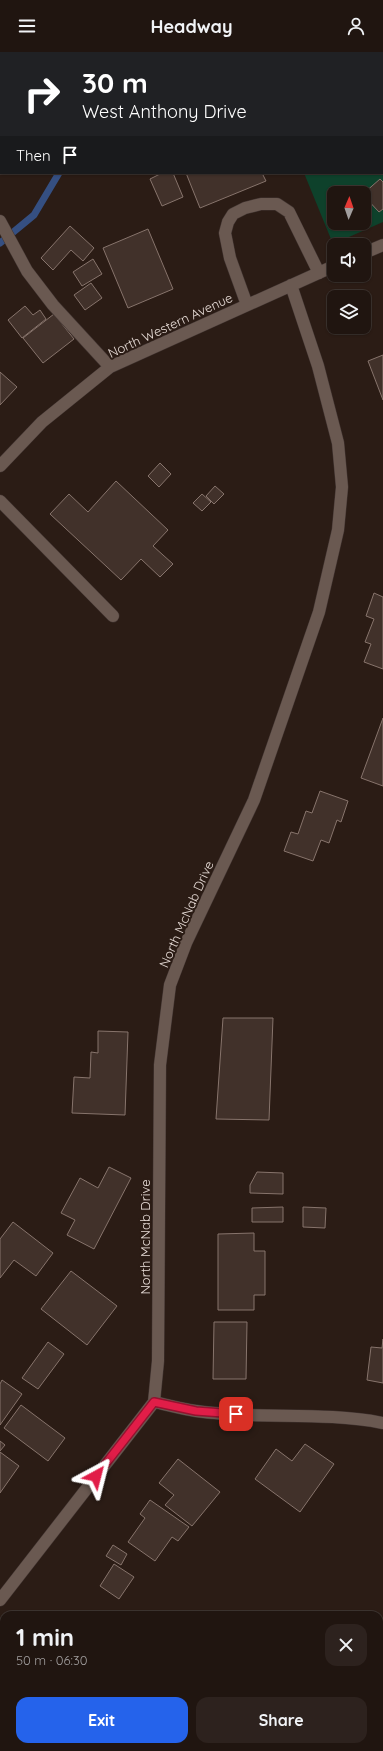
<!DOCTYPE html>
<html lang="en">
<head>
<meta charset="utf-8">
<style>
  body { margin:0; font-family:Quicksand,sans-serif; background:#2d221e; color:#f1f3f6; height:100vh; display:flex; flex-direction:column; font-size:15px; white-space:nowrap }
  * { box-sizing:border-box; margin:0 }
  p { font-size:13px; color:#a29f9f }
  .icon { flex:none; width:22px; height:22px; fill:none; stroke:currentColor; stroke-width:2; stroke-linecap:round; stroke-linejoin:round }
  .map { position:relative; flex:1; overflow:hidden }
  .sheet { position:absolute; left:0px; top:1559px; width:383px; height:140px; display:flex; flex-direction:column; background:#201510; border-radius:12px 12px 0 0; box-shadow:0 1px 3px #0004,0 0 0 1px #3d3430 }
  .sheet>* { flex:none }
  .hud { position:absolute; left:0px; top:0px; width:383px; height:122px; box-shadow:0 1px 3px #0004,0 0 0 1px #3d3430; background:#202124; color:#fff; overflow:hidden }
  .needle { width:26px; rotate:2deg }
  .controls { position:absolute; left:327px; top:134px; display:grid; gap:8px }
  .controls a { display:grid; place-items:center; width:44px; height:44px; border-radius:8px; background:#201510; box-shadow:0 1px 3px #0004,0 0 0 1px #3d3430; font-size:20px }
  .pin { position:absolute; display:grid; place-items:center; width:34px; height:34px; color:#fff; margin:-17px; border-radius:8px; box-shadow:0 2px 6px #0006 }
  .me { position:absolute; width:44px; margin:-22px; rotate:38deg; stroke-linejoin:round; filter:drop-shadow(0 0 3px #0008) }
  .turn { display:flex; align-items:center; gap:14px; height:84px; padding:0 16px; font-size:18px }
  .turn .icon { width:52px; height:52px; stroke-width:2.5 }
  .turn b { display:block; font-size:28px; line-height:34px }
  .then { display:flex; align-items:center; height:38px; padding:0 16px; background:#0003; gap:8px; font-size:15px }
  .round { display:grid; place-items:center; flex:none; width:42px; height:42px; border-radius:12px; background:#2d221e }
  .headline { display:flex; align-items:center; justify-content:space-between; height:68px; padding:0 16px }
  h1 { font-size:24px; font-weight:700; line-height:30px }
  .action { display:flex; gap:8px; margin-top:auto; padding:8px 16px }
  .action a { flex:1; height:46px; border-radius:12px; background:#2563eb; color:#fff; font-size:16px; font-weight:700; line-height:46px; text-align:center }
  .action a+a { background:#2d221e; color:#f1f3f6 }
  header { display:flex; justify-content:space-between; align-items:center; height:52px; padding:0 16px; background:#201510; font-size:18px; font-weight:700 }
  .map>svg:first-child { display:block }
</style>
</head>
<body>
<header><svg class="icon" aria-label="menu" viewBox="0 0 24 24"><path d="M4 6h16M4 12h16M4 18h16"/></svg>Headway<svg class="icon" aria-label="person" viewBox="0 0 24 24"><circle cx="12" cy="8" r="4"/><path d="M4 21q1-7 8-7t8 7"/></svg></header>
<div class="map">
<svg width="383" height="1699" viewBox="0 0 383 1699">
  <rect width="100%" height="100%" fill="#2b1c15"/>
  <!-- green -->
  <path fill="#0e412b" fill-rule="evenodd" d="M383,2V170L333,192L304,121H382ZM334,141H364V171H334Z"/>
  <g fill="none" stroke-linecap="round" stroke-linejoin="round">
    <!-- stream -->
    <path stroke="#354f81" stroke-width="7" d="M254,0L257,1
      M117,1L118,0
      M382,15H383
      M0,191L34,163L59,121"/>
  </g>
  <!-- building -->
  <path fill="#41312a" stroke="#87746c" d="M1,8V83L0,84V9Z
    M162,121H173L183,145L162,154L150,127Z
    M186,121H262L266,129L200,156Z
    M380,127L383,130V157L379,160L364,144V141Z
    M70,174L94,196L83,209L71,198L53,218L41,206Z
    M148,177L173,237L128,256L103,196Z
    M93,207L102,222L82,234L73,220Z
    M91,231L102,246L85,258L74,243Z
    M25,254L33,263L40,258L46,267L22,286L8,268Z
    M54,262L74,287L43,311L23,286Z
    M383,303V348L368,309Z
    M0,320L17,335L0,353Z
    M160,411L171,422L159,435L148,424Z
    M116,429L168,478L153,494L173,512L160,525L141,507L121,528L50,462L69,442L88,460Z
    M215,434L224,442L214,452L206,444Z
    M202,442L211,450L202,459L193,451Z
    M374,541L383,545V617L364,610L371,592L365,590L374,567L366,564Z
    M383,666V734L361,726Z
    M320,739L348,749L341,770L337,768L329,791L321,788L313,809L284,799L291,780L298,782L306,759L312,761Z
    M223,966H273L269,1068L216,1067Z
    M98,979L128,980L125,1063L72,1061L74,1025L90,1026L91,1000L98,1001Z
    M109,1115L131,1126L94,1197L67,1183L75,1168L61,1161L80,1126L98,1136Z
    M257,1120L283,1121V1142L250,1141V1133Z
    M283,1155V1170H252V1156Z
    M303,1155L326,1156L325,1176L303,1175Z
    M13,1170L53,1201L36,1224L14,1208L0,1226V1187Z
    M254,1181V1199H265V1243H254V1258H218V1182Z
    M71,1219L117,1254L87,1293L41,1257Z
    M214,1270H247L246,1327H213Z
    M383,1287V1331L367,1328L371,1295L382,1296Z
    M48,1290L64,1302L38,1337L22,1326Z
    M2,1328L22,1342L0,1373V1332Z
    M21,1353L65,1386L48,1409L4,1376Z
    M0,1389L5,1393L0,1399Z
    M305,1392L334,1412L300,1460L255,1427L276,1397L292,1409Z
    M0,1400L19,1414L0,1441Z
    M178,1407L220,1440L192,1474L165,1453L174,1443L159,1431Z
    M150,1448L189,1475L178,1489L172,1485L155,1509L128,1490L145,1466L140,1462Z
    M113,1493L127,1502L121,1513L106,1504Z
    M114,1512L134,1525L119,1547L100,1534Z
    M4,1616V1662L0,1660V1622Z"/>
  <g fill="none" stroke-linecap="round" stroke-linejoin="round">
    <!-- minor casing -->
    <g stroke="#423532" stroke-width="13">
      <path id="minor" d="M0,169L27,219L53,253L110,315
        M364,201L383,193
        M247,253L230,206L225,181L228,170L233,162L245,156L261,152H277L289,160L319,221
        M0,414L42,370L110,315L334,214
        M0,449L113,564
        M154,1350C168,1353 182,1357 196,1359C258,1368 321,1359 383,1371
        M0,1548L154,1350L158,1309L160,1013L170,933L186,891L254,748L319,560L338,478L342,435L338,391L318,314L291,233"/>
    </g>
    <!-- minor -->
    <use href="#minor" stroke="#6a5951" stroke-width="12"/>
  </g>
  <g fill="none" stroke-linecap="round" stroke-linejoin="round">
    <!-- route casing -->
    <g stroke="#92132f" stroke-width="10">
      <path id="route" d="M96,1424L154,1350L196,1359L236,1362"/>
    </g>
    <!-- route -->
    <use href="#route" stroke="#e11d48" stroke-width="7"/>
  </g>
  <g text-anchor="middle" stroke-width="4" stroke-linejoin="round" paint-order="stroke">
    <!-- street labels -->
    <g font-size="13" fill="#e8ddd8" stroke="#2b1c15">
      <text transform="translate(170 273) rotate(-25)" y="5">North Western Avenue</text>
      <text transform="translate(186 862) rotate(-66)" y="5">North McNab Drive</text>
      <text transform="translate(145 1185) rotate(-90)" y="5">North McNab Drive</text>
    </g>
  </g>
</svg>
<div class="controls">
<a><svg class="needle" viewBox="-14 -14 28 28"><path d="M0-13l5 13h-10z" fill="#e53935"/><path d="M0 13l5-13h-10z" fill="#a29f9f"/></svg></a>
<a><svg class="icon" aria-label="sound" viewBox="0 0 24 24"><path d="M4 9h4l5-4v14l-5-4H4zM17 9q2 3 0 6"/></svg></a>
<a><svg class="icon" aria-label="layers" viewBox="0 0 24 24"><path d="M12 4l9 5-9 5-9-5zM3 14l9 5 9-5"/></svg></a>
</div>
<div class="pin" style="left:236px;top:1362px;background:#d93025"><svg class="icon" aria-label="arrive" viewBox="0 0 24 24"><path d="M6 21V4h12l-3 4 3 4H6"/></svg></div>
<svg class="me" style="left:96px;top:1424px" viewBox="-20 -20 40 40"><path d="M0-17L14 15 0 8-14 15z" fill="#e11d48" stroke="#fff" stroke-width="4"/></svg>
<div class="hud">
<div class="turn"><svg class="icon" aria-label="right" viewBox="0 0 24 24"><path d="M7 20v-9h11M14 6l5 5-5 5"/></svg><div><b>30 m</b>West Anthony Drive</div></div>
<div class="then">Then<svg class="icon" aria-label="arrive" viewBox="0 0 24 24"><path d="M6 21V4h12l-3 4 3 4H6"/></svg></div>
</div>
<section class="sheet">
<div class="headline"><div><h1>1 min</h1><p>50 m · 06:30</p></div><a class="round"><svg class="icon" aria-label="close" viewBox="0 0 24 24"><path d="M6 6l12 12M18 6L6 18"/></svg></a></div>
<div class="action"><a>Exit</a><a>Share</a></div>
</section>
</div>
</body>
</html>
